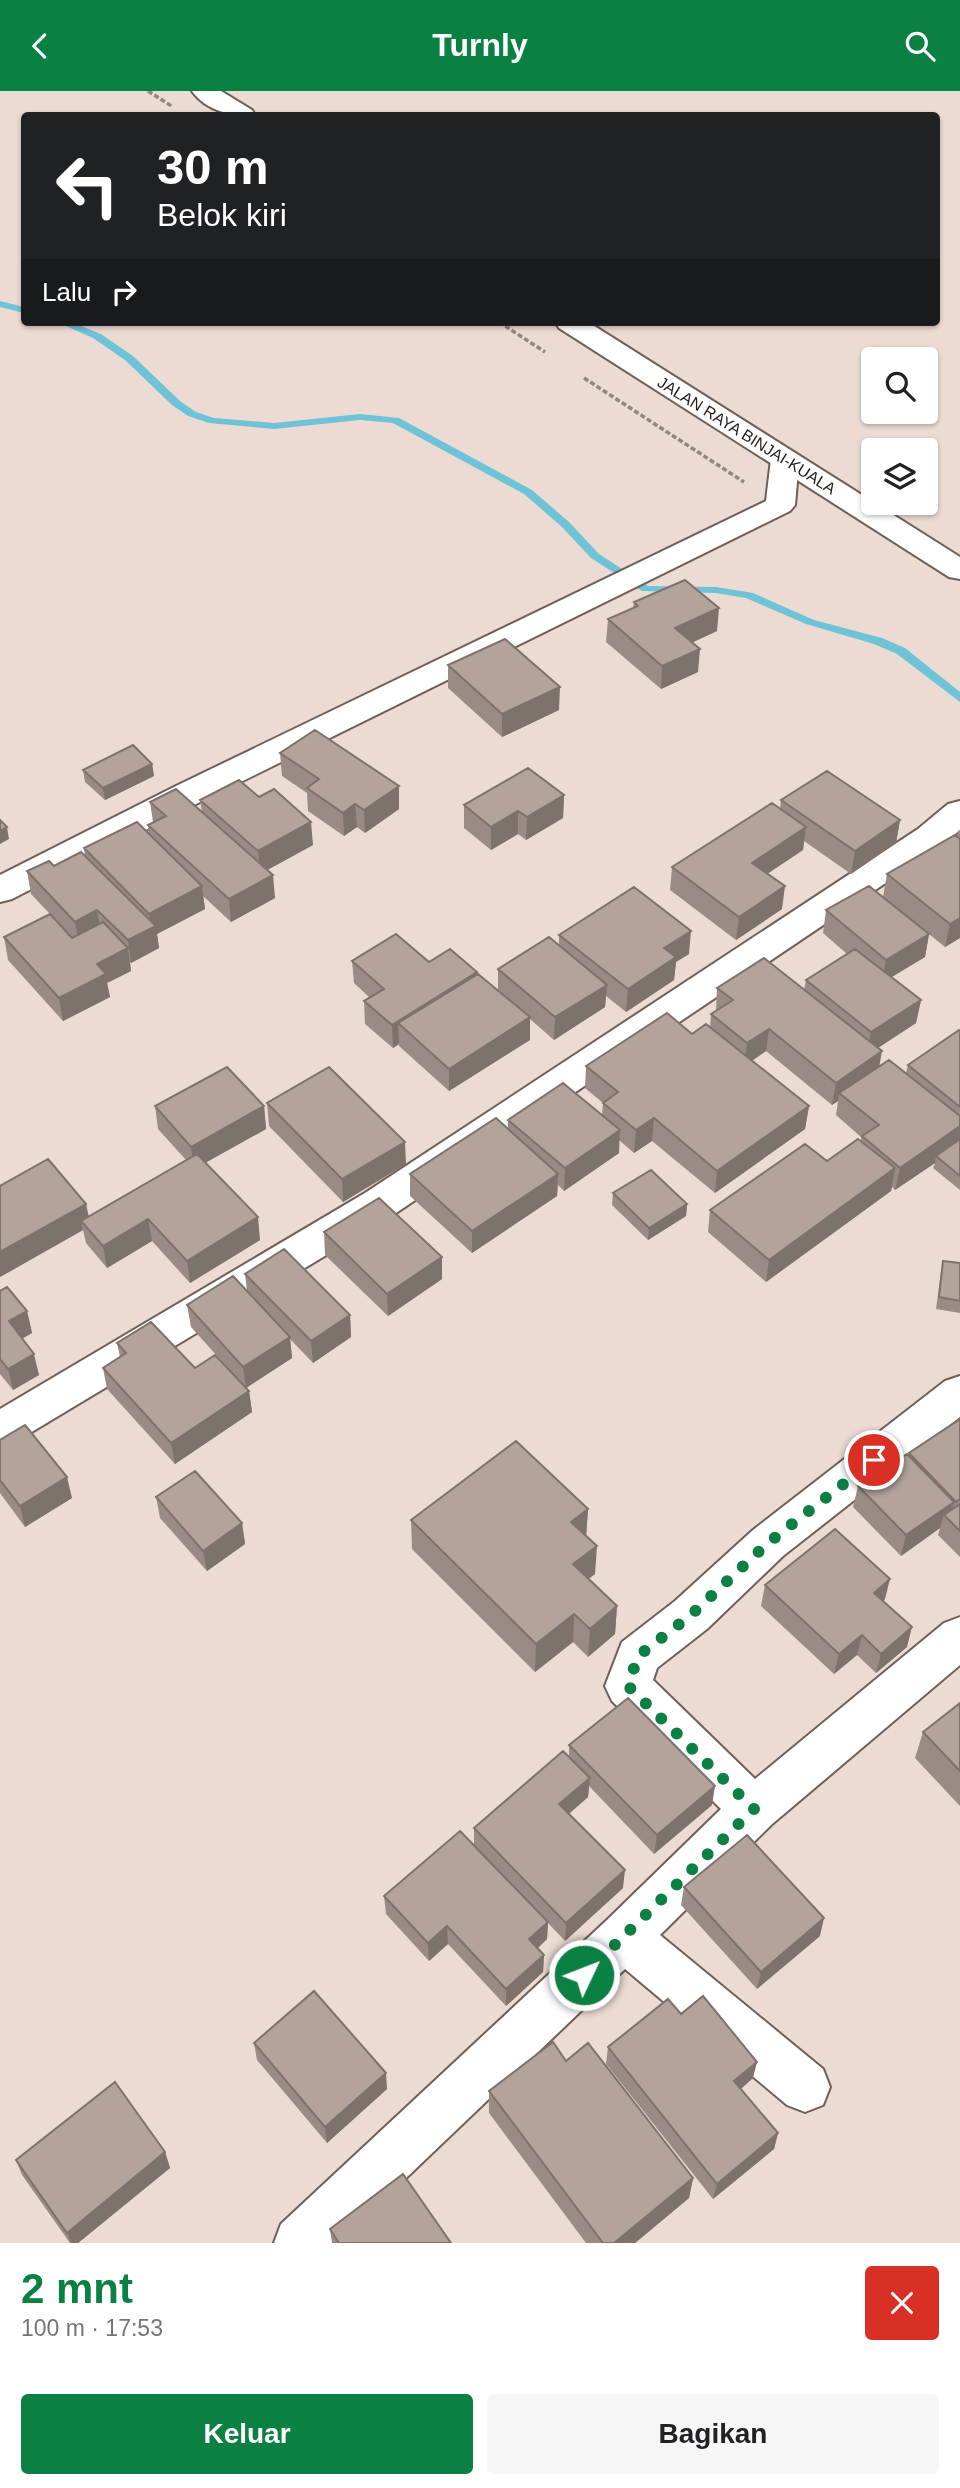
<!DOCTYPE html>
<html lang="id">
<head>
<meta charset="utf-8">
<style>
  body { margin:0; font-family:Helvetica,sans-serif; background:#f6f6f6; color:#202124; height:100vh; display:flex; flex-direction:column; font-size:26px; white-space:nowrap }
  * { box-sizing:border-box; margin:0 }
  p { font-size:23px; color:#757577 }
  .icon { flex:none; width:38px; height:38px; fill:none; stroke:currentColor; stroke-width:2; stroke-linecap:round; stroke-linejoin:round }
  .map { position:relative; height:2152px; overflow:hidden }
  .drawer { display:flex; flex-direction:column; background:#fff; flex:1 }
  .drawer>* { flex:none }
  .top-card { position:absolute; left:21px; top:21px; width:919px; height:214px; border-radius:7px; box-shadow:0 2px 5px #0004; background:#202124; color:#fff; overflow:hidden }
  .buttons { position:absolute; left:861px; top:256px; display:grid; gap:14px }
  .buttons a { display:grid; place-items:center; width:77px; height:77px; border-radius:7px; background:#fff; box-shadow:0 2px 5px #0004; font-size:35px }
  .pin { position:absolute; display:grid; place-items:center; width:60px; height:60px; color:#fff; margin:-30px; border:4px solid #fff; border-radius:50%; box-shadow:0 2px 7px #0007 }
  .me { position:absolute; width:77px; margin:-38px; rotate:47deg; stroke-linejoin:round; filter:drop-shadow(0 0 5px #0008) }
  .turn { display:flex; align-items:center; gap:24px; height:147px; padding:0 21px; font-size:32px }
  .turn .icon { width:91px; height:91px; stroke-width:2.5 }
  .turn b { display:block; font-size:49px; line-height:60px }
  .then { display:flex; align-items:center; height:66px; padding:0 21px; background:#0003; gap:14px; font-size:26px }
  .round { display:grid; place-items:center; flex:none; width:74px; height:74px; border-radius:7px; background:#f6f6f6 }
  .head { display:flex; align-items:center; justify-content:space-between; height:119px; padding:0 21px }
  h1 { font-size:42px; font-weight:800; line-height:52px; color:#0b8043 }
  .cta { display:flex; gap:14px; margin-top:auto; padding:14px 21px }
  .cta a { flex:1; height:80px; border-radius:7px; background:#0b8043; color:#fff; font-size:28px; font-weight:800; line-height:80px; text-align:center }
  .cta a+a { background:#f6f6f6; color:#202124 }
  header { display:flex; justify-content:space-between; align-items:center; height:91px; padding:0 21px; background:#0b8043; color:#fff; font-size:32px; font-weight:800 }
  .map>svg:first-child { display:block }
</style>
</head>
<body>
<header><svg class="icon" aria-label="back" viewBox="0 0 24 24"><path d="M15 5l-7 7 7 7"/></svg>Turnly<svg class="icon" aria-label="search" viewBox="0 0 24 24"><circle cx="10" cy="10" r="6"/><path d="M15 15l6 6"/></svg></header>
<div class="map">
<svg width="960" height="2152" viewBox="0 0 960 2152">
  <rect width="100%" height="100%" fill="#ecdbd3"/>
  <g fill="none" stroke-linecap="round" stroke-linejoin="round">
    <!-- stream -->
    <path fill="#6fc3d6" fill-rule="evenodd" d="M0,210L24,216V222L0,216Z
      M57,231H71L101,243L133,265L180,310L196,321L214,327L274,332L360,323L399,327L532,399L569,431L599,463L648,495L716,496L753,502L814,529L882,547L905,557L960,601V611L897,563L874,553L806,533L746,507L716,502L642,500L591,467L561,435L524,403L393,332L360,329L274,338L209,332L188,325L172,314L125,269L93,247Z"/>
    <!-- minor casing -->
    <g stroke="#6e5f58" stroke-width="4">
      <path id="minor" d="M785,359L795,362L799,368L795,414L790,420L198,712L12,808L0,811V784L174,696L766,410L771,368L775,362Z
        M960,710V739L942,754L393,1124L15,1351L0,1357V1318L365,1102L918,738L948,713Z
        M960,1285V1326L783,1465L707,1538L657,1577L653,1589L755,1688L944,1532L960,1526V1574L771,1734L660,1844L823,1978L830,1996L823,2014L805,2021L787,2014L625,1878L338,2152H274L281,2133L607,1829L721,1718L612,1610L605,1595L622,1551L675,1510L753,1439L945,1290Z"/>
    </g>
    <!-- secondary casing -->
    <g stroke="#6e5f58" stroke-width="4">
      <path id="secondary" d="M192,0H221L252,19L255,24C233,26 206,20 192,0Z
        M555,231H588L960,466V488L949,486L559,237Z"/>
    </g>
    <!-- path -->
    <path stroke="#928680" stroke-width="3.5" stroke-dasharray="5 2.5" stroke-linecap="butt" d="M148,0L173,16
      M499,231L545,261
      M584,287L744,391"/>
    <!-- minor -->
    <use href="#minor" fill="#fff" fill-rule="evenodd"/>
    <!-- secondary -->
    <use href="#secondary" fill="#fff" fill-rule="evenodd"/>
  </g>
  <!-- wall -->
  <path fill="#9a8c85" d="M634,511L717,540L693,551L698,581L661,598L606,551L608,528L633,517Z
    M448,574L559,619L502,646L448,597Z
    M280,662L399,695V718L365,742L357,736L344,745L308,720L307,702L282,685Z
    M152,673L154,685L105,709L85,691L83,679Z
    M564,704L563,727L526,749L518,743L491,759L464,737V714Z
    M200,709L313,754L267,779L275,807L231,831L203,805L205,818L157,843L159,857L131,872L130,871L131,880L107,892L110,906L63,930L8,869L4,846L50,823L31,803L27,780L54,775L85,766L84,757L149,743L148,734L153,731L150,711L202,721Z
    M781,709L900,729L896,752L851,783L804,750L803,759L767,783L782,818L736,849L670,799L672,776L780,718Z
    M960,739V847L945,856L929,843L925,866L891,886L921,909L916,932L878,957L879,976L906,982L908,974L960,940V1099L933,1077L935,1072L895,1099L892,1096L891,1100L766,1191L708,1141L710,1119L827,1070L861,1050V1046L836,1024L838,1010L832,1014L766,960L752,970L809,1015L805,1038L715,1102L652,1050L634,1062L619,1049V1062L564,1100L558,1094L557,1105L472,1162L410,1105V1083L508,1038V1029L602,1024L603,1012L585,997L586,975L710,937L711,923L716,920L717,897L804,899L806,889L847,863L823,842L826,819L883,806L887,783L957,745L958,740Z
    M559,844L689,863L676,871L674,889L626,921L606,905L605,916L554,949L530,928V949L449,1000L399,955V953L393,957L365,933L364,910L370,907L354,892L352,870L429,871L477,883L498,899V878L559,854Z
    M267,1012L406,1073L343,1111L269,1035Z
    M155,1015H264L266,1038L205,1072L260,1149L190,1192L152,1150L107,1177L86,1152L83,1139L0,1186L86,1113L89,1126L186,1069L158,1038Z
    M613,1102L687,1113L686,1125L648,1149L612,1114Z
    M324,1141L442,1188L388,1225L325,1164Z
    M943,1170L960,1172V1222L936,1218L941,1181Z
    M245,1183L350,1224L351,1246L313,1272L290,1248L292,1267L246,1297L249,1300L252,1321L175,1373L107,1298L103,1277L120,1266L117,1252L195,1277L235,1285L191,1236L187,1214L247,1200Z
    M0,1200L27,1220L32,1242L22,1248L39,1284L13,1299L0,1283Z
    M960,1328V1466L938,1444L940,1437L901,1465L853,1416L858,1395L908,1365L909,1362Z
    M0,1349L72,1407L25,1436L0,1402Z
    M156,1406L242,1432L245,1453L207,1480L160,1427Z
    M588,1418L586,1445L595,1483L588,1488L617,1515L615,1543L588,1566L573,1551L535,1581L412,1458L411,1429Z
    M765,1494L885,1508L883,1509L907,1556L876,1582L857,1564L834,1583L761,1515Z
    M960,1612V1715L915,1667L923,1641Z
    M569,1654L712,1714L654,1763L589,1695L588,1706L569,1723L623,1797L565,1850L548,1832L547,1848L538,1857L544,1864L543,1881L506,1915L448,1853L429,1870L386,1823L384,1805L474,1755V1737L569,1666Z
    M684,1796L820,1845L757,1898L681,1814Z
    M681,1923L753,1987L741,1998L778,2042L774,2058L713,2108L606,1973L608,1956Z
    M254,1952L387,1998L327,2052L257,1969Z
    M566,1970L693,2087L689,2107L635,2152H586L489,2022V2000Z
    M165,2061L170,2077L78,2152H70L22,2084L16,2069Z
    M330,2138L451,2152H332Z"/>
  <!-- shaded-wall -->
  <path fill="#7d726c" d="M719,517L717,540L674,560L675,537Z
    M700,558L698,581L661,598L662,575Z
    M560,596L559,619L502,646V623Z
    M152,673L154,685L105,709L103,697Z
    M399,695V718L365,742L364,719Z
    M564,704L563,727L526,749L527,726Z
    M355,713L357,736L344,745L343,722Z
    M518,720V743L491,759V736Z
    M900,729L896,752L851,783L855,760Z
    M311,731L313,754L260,783L258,760Z
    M7,736L9,748L0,753V740Z
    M806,736L803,759L749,795L752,772Z
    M273,784L275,807L231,831L229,808Z
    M202,795L205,818L157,843L159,857L131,872L128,849L151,837L149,823Z
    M785,795L782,818L736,849L739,826Z
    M97,819L101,842L79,854L75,831Z
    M960,827V847L945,856L950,833Z
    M691,840L689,863L676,871L674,889L626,921L628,898L664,857Z
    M929,843L925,866L882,892L886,869Z
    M128,857L131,880L107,892L110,906L63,930L59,907L97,873Z
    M477,881V904L398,932L399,953L393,957L392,934Z
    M607,894L605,916L554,949L555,926Z
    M921,909L916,932L867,964L871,941Z
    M530,926V949L449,1000V978Z
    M769,938L766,960L744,975L747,952Z
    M882,960L878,983L839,1002L838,1010L832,1014L836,992Z
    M264,1015L266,1038L194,1078L191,1056Z
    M809,1015L805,1038L715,1102L717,1080Z
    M654,1027L652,1050L634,1062L636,1039Z
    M960,1035V1054L936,1065L935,1072L895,1099L900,1077Z
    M620,1039L619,1062L564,1100L565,1077Z
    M405,1051L406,1073L343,1111L342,1088Z
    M895,1077L891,1100L766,1191L769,1169Z
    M558,1083L557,1105L472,1162V1140Z
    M86,1113L90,1135L81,1130L83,1139L0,1186V1161Z
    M687,1113L686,1125L648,1149L649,1137Z
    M258,1126L260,1149L190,1192L187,1170Z
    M148,1128L152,1150L107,1177L103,1155Z
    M442,1166V1188L388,1225L387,1203Z
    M27,1220L32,1242L14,1252L9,1230Z
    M350,1224L351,1246L313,1272L311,1250Z
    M290,1246L292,1267L246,1297L243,1276Z
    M34,1263L39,1284L13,1299L8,1278Z
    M249,1300L252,1321L175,1373L171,1352Z
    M67,1386L72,1407L25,1436L20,1415Z
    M954,1411L949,1429L944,1424L940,1437L901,1465L906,1444Z
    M588,1418L586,1447L571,1431Z
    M242,1432L245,1453L207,1480L203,1460Z
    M597,1455L595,1483L571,1501L573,1473Z
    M890,1488L885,1508L869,1522L874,1502Z
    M617,1515L615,1543L588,1566L590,1538Z
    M574,1523L573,1551L535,1581L536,1553Z
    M912,1536L907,1556L876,1582L881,1563Z
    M862,1544L857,1564L834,1583L839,1563Z
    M590,1687L588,1706L558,1732L559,1713Z
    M715,1695L712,1714L654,1763L657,1744Z
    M625,1779L623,1797L565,1850L566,1832Z
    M824,1827L820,1845L757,1898L761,1881Z
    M548,1831L547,1848L529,1865V1848Z
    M447,1835L448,1853L429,1870L428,1852Z
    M544,1864L543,1881L506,1915V1898Z
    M757,1971L753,1987L731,2006L734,1990Z
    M386,1982L387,1998L327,2052L325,2036Z
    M778,2042L774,2058L713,2108L717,2093Z
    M165,2061L170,2077L78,2152H71L67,2142Z
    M693,2087L689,2107L635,2152H614Z"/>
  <!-- building -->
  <path fill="#b3a39b" stroke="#7d726c" stroke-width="2" d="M685,489L719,517L675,537L700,558L662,575L608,528L638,515L634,511Z
    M505,548L560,596L502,623L448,574Z
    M315,639L399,695L364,719L355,713L343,722L307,697L319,688L280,662Z
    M133,654L152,673L103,697L83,679Z
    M528,677L564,704L527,726L518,720L491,736L464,714Z
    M827,680L900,729L855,760L781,709Z
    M239,689L259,706L274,698L311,731L258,760L200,709Z
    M176,698L273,784L229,808L148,734L166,725L150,711Z
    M772,712L806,736L752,772L785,795L739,826L672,776Z
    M0,729L7,736L0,740Z
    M137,731L202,795L149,823L84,757Z
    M955,744L960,748V827L950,833L887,783Z
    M81,761L156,835L128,849L97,819L75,831L27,780L49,770L54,775Z
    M869,795L929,843L886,869L826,819Z
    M634,796L691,840L664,857L676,866L628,898L559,844Z
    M50,823L72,847L103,831L128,857L97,873L106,883L59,907L4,846Z
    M396,843L429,871L450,858L477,881L392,934L364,910L384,898L352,870Z
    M549,846L607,894L555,926L498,878Z
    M855,858L921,909L871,941L806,889Z
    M764,867L882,960L836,992L769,938L747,952L711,923L733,909L717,897Z
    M478,883L530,926L449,978L398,932Z
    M667,922L692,943L706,933L809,1015L717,1080L654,1027L636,1039L603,1012L618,1001L586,975Z
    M959,939L960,940V1016L908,974Z
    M889,969L960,1025V1035L900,1077L862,1045L879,1034L839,1002Z
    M227,976L264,1015L191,1056L155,1015Z
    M329,976L405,1051L342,1088L267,1012Z
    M563,992L620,1039L565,1077L508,1029Z
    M496,1027L558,1083L472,1140L410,1083Z
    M858,1048L895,1077L769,1169L710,1119L805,1053L827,1070Z
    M960,1048V1085L936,1065Z
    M197,1063L258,1126L187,1170L148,1128L103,1155L81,1130Z
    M48,1068L86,1113L0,1161V1095Z
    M651,1079L687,1113L649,1137L613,1102Z
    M379,1107L442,1166L387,1203L324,1141Z
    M284,1158L350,1224L311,1250L245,1183Z
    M943,1170L960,1172V1210L939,1206Z
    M233,1185L290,1246L243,1276L187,1214Z
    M7,1196L27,1220L9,1230L34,1263L8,1278L0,1268V1200Z
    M151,1231L195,1277L215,1264L249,1300L171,1352L103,1277L126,1262L117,1252Z
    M960,1328V1408L956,1411L909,1362Z
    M25,1334L67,1386L20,1415L0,1389V1349Z
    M516,1350L588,1418L571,1431L597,1455L573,1473L617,1515L590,1538L574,1523L536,1553L411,1429Z
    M907,1363L954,1411L906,1444L858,1395Z
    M195,1380L242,1432L203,1460L156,1406Z
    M960,1413V1440L944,1424Z
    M835,1438L890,1488L874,1502L912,1536L881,1563L862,1544L839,1563L765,1494Z
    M628,1607L715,1695L657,1744L569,1654Z
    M960,1612V1680L923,1641Z
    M563,1660L590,1687L559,1713L625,1779L566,1832L474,1737Z
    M460,1740L548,1831L529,1848L544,1864L506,1898L447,1835L428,1852L384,1805Z
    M747,1744L824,1827L761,1881L684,1796Z
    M314,1900L386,1982L325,2036L254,1952Z
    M703,1905L757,1971L734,1990L778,2042L717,2093L608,1956L668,1908L681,1923Z
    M553,1951L566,1970L588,1952L693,2087L614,2152H603L489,2000Z
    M115,1991L165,2061L67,2142L16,2069Z
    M403,2083L451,2152H339L330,2138Z"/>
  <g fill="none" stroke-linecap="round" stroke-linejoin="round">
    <!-- route -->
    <path stroke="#0b8043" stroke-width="12" stroke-dasharray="0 21.6" d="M584,1884L754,1718L628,1595L638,1565L691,1524L768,1452L874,1369"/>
  </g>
  <g text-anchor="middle" stroke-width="6" stroke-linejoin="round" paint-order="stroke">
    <!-- far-street labels -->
    <g font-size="16" fill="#231d1a" stroke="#fff">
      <text transform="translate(747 344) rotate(32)" y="6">JALAN RAYA BINJAI-KUALA</text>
    </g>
  </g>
</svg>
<div class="buttons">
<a><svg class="icon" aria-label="search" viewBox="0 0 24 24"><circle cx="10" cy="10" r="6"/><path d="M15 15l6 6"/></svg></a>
<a><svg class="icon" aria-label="layers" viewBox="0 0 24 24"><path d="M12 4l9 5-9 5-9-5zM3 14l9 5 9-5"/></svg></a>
</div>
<div class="pin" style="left:874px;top:1369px;background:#d93025"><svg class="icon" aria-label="arrive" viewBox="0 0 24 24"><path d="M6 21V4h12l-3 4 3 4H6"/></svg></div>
<svg class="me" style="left:584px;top:1884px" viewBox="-20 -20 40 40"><circle r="17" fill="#0b8043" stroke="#fff" stroke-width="3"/><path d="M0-11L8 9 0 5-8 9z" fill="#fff"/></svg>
<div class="top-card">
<div class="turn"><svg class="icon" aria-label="left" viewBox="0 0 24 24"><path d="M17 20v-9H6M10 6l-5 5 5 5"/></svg><div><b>30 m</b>Belok kiri</div></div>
<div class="then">Lalu<svg class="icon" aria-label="right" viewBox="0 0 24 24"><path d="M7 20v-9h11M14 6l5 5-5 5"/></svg></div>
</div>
</div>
<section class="drawer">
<div class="head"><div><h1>2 mnt</h1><p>100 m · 17:53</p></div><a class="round" style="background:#d93025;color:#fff"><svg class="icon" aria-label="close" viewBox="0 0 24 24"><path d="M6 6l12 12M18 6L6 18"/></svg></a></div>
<div class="cta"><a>Keluar</a><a>Bagikan</a></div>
</section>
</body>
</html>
